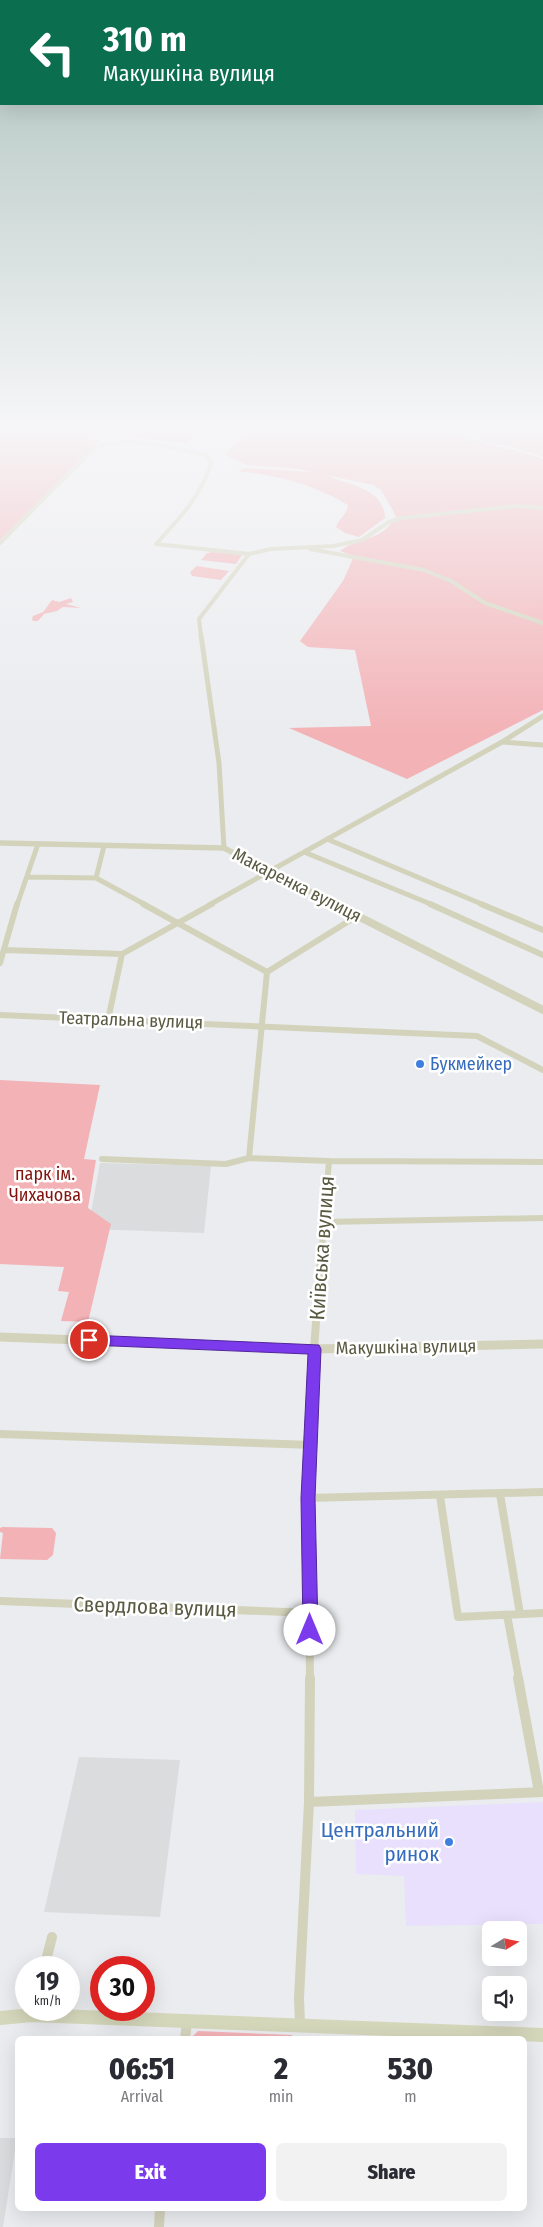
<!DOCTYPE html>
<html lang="en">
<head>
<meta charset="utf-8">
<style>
  body { margin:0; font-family:"Fira Sans Condensed",sans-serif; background:#f2f2f3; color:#2b2b33; height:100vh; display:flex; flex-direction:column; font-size:19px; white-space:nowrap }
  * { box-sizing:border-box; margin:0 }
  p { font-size:16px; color:#7c7c81 }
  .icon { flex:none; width:28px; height:28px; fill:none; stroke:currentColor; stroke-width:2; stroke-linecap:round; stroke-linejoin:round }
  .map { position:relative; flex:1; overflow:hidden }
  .details { position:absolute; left:15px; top:2036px; width:512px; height:175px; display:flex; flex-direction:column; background:#fff; border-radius:8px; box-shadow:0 5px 20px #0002 }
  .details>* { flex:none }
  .banner { position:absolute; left:0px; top:0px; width:544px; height:105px; box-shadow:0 5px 20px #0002; background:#0b6e4f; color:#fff; overflow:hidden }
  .needle { width:32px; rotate:80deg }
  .tools { position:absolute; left:482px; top:1921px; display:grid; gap:10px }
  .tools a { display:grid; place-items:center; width:45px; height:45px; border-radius:8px; background:#fff; box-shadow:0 5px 20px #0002; font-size:25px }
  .speed { position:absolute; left:15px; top:1956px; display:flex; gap:10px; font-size:25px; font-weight:700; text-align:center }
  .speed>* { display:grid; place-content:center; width:65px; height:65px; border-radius:50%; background:#fff; box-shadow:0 5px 20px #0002; line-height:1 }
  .speed small { font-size:12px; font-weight:400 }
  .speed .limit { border:8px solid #d22; background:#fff; color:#111 }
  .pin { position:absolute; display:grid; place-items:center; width:42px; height:42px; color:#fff; margin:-21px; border:2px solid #fff; border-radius:50%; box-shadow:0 1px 5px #0007 }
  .me { position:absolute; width:55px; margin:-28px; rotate:0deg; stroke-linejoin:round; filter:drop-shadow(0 0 4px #0008) }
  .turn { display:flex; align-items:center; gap:18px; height:105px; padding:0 20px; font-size:22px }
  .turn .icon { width:65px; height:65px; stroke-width:2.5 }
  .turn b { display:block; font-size:35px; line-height:42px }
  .eta { display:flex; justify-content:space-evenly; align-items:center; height:85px; text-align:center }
  .eta b { font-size:30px; font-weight:800; line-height:35px }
  .cta { display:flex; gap:10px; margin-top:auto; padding:10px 20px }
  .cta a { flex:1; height:58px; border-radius:8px; background:#7c3aed; color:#fff; font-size:20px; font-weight:800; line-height:58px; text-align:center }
  .cta a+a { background:#f2f2f3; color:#2b2b33 }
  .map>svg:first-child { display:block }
</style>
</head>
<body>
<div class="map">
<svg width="543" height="2227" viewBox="0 0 543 2227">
  <rect width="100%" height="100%" fill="#ebecef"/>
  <!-- commercial -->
  <path fill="#e8e0fd" d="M543,1802V1924L406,1926L404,1876L356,1874L355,1810Z"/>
  <!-- education -->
  <path fill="#dadcdd" d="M100,1163L211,1166L204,1233L88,1229Z
    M79,1757L180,1760L160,1917L44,1912Z
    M0,2138H17L3,2227H0Z"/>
  <!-- green -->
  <path fill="#f3b2b6" d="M0,423H96L93,429L103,434V437H88V439L101,440L0,540V437L10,436L0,437Z
    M103,423H208L187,444L117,435L100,429Z
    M255,423H431L437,425L443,431L495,446L530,454L543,459V710L407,779L289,728L371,726L355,650L308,647L300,641L343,581L354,556L340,551C359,536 381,543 396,516L381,490L373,485L326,475C346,485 384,487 385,518L359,537L345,533L336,527C339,518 347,515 348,505C310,483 281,477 238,471L245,468L312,472L299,469L247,465L227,456L230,448L247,435Z
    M437,423H511L520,430L537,437L536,434L540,432H533V428L529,426L539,424L529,423H543V457L513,447L491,444L475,438L478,436C471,433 454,432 446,431L443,425Z
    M213,552L242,555L236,564L201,560L207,553Z
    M197,566L229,571L221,580L192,576L190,572Z
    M71,598L73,602L66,604L81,608L63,607L57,611L44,614L38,621H33L32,619L33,616L43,612L52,600L59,602Z
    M0,1080L100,1085L84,1159L96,1160L88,1208L111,1224L88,1322L61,1321L69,1292L58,1291L64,1267L0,1264Z
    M2,1527L52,1528L56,1533L53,1555L47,1560L0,1559L3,1533L0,1532V1528Z
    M198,2031L292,2035L293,2039H190Z"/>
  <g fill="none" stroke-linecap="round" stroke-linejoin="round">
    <!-- minor-far4 -->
    <path stroke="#d3d3bc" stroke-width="4" d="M0,543L93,449C127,434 171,448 206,455L211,463C202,495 178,520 156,544L249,554
      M310,549L424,570L451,581L485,603L543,623
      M201,636L199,619L249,554L271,549L333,546L362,540L389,522L401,518L518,506L543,508"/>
    <!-- minor-far3 -->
    <path stroke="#d3d3bc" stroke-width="5" d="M201,635L219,763L224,848
      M502,742L543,745
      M327,839L484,905
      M304,852L433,905
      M27,877L96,878L146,905
      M96,878L104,846
      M17,905L38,844
      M209,905L502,742L543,716"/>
    <!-- minor-far2 -->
    <path stroke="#d3d3bc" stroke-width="6" d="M143,904L267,972
      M430,904L543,955
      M481,904L543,930
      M4,950L122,954L212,904
      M0,963L17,904
      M0,1015L477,1036L543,1070
      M108,1020L122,954
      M249,1158L267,972L357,916
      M102,1159L226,1164L249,1158L329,1161L543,1162
      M324,1222L543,1218
      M322,1246L329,1161"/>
    <!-- minor-far1 -->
    <path stroke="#d3d3bc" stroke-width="8" d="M0,1434L312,1445
      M500,1494L520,1614
      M440,1496L458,1617L543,1613
      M308,1498L543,1492
      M0,1601L311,1613
      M507,1615L519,1679
      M310,1679L308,1498L314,1349L322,1245"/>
    <!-- minor -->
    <path stroke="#d3d3bc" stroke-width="10" d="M518,1678L539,1792
      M309,1802L543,1792
      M44,1968L52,1937
      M300,2024L299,1998L309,1802L310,1678
      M185,2039L187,2022
      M159,2227L160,2209"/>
    <!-- tertiary-far2 -->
    <path stroke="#d3d3bc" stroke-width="5.5" d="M0,843L224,848L337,905"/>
    <!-- tertiary-far1 -->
    <path stroke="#d3d3bc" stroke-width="8" d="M334,904L543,1010"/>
    <!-- tertiary -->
    <path stroke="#d3d3bc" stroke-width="9" d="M0,1337L314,1349L543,1344"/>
    <!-- secondary -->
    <path stroke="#d5d7bb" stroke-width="14" d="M0,2018L32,2015L543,2035"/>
  </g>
  <!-- sky -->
  <linearGradient id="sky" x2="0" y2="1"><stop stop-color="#adc2bc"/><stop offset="0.58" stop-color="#f6f6f8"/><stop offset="1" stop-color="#f6f6f8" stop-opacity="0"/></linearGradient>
  <rect width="543" height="735" fill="url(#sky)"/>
  <!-- route -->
  <path fill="#7c3aed" stroke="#51269a" d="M89,1335L319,1345L321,1349L315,1498L318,1630L316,1634L310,1636L305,1634L303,1630L301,1498L308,1354L89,1345L84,1344L82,1340L84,1337Z"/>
  <!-- markers -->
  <g fill="#3f7fe0" stroke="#fff" stroke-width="2">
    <circle cx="420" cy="1064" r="5"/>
    <circle cx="449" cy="1842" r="5"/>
  </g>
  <g text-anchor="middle" stroke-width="5" stroke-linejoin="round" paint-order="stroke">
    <!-- street labels -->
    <g font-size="18" fill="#5a5a42" stroke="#fff">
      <text transform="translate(297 885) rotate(27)" y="6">Макаренка вулиця</text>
      <text transform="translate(131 1020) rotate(2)" y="6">Театральна вулиця</text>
      <text transform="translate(406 1347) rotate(-1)" y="6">Макушкіна вулиця</text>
    </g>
    <!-- shop labels -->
    <g font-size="18" fill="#366cbe" stroke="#fff" text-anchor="start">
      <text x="430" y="1070">Букмейкер</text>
    </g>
    <!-- park labels -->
    <g font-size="18" fill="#82130d" stroke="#fff">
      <text x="45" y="1180">парк ім.<tspan x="45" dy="21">Чихачова</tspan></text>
    </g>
    <!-- near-street labels -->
    <g font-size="21" fill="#5a5a42" stroke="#fff">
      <text transform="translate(322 1248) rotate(-86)" y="7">Київська вулиця</text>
      <text transform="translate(155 1607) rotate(2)" y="7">Свердлова вулиця</text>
    </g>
    <!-- near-shop labels -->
    <g font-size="21" fill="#366cbe" stroke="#fff" text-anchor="end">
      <text x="439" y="1837">Центральний<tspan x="439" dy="24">ринок</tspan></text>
    </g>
  </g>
</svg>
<div class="tools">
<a><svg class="needle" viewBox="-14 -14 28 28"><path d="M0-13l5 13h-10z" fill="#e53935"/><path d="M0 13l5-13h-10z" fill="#7c7c81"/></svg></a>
<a><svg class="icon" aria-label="sound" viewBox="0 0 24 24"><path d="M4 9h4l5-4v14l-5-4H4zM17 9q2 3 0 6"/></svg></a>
</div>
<div class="speed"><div>19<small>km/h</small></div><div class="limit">30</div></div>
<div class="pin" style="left:89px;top:1340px;background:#d93025"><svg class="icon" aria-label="arrive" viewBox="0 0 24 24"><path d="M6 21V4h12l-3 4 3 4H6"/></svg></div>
<svg class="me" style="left:310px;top:1630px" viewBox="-20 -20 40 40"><circle r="19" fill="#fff"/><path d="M0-13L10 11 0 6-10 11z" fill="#7c3aed"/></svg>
<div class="banner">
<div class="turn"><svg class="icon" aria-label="left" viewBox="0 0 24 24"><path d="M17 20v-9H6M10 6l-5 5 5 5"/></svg><div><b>310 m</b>Макушкіна вулиця</div></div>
</div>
<section class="details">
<div class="eta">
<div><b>06:51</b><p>Arrival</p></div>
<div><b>2</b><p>min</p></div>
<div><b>530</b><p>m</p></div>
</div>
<div class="cta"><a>Exit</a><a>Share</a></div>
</section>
</div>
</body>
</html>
